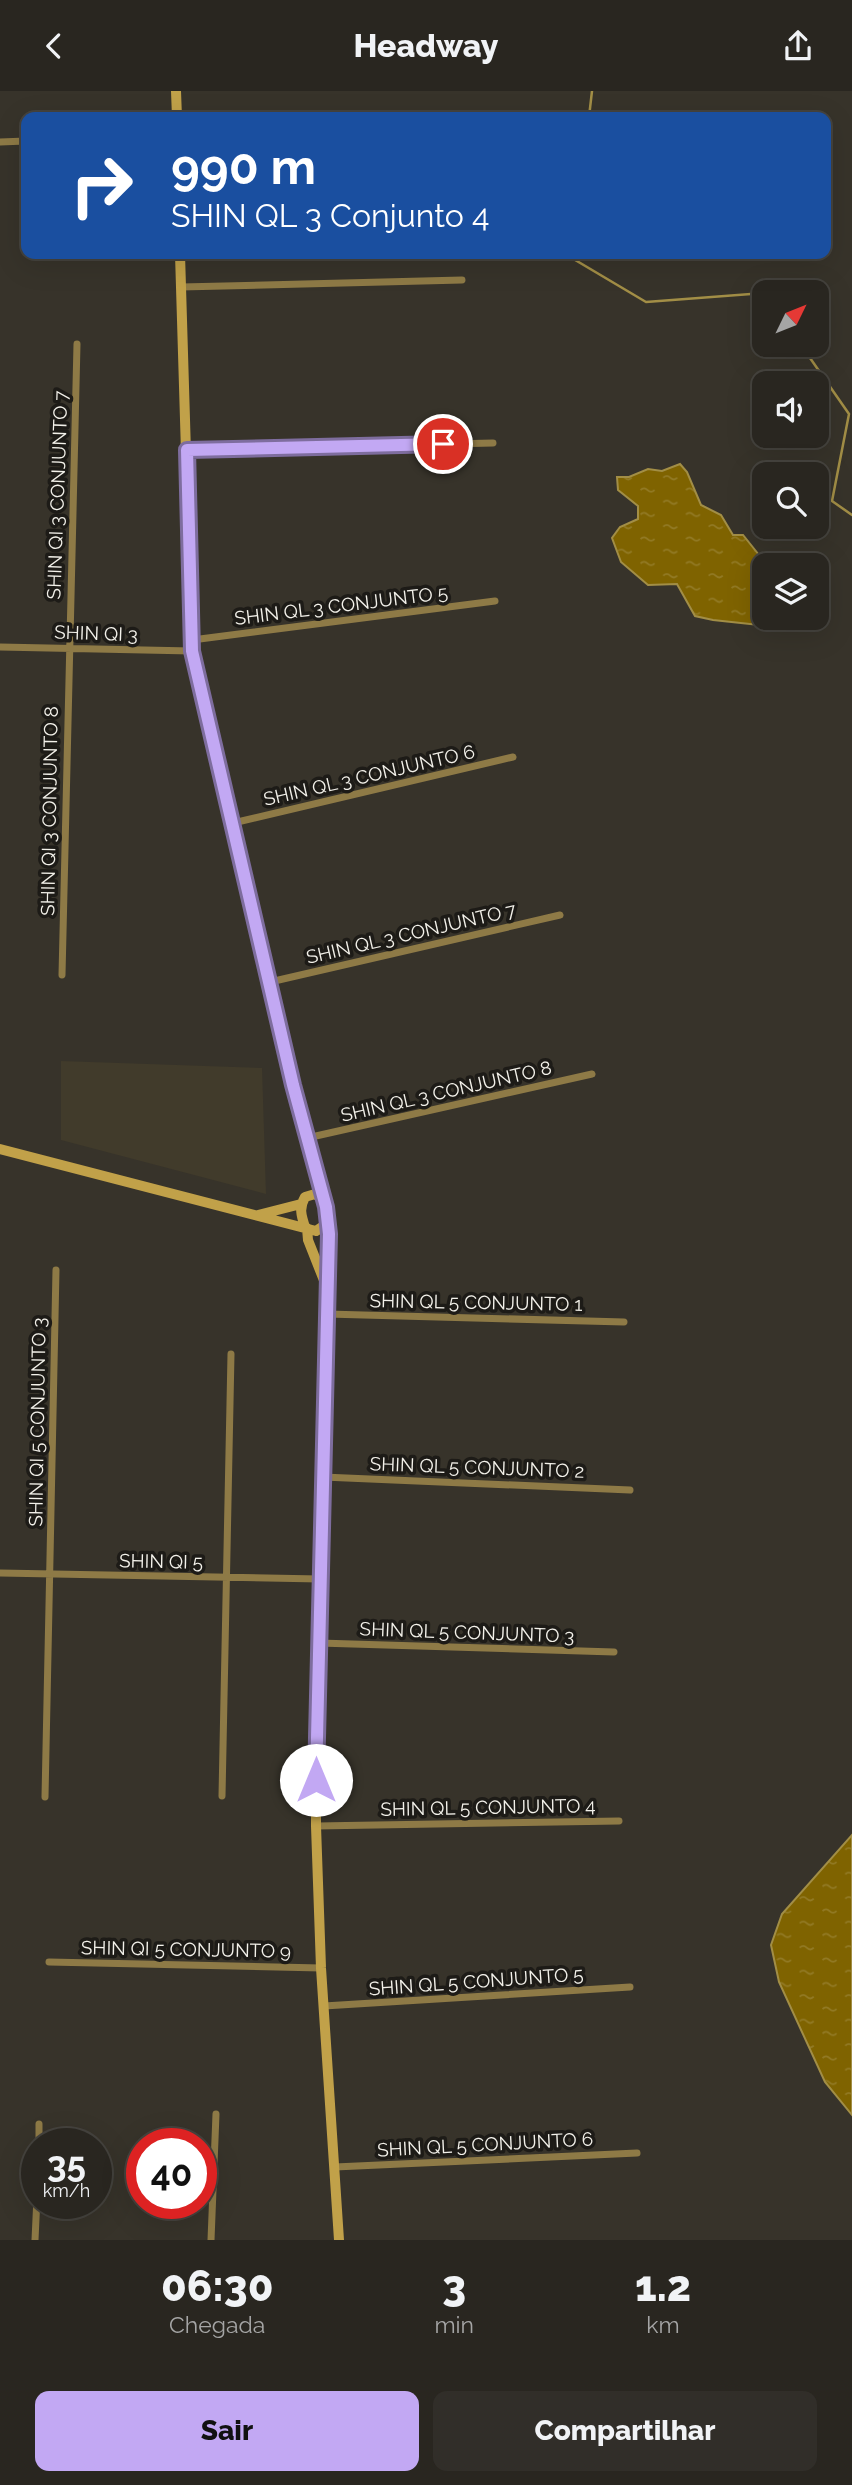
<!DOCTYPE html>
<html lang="pt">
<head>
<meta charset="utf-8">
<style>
  body { margin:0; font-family:Raleway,sans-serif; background:#312e29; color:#f1f3f6; height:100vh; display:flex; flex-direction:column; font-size:26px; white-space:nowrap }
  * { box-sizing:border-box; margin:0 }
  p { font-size:23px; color:#a5a5a5 }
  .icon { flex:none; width:38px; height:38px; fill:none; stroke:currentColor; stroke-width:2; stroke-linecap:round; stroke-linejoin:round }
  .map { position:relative; height:2149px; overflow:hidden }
  .panel { display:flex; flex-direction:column; background:#292620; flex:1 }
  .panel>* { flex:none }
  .banner { position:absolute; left:21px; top:21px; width:810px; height:147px; border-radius:14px; box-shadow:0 7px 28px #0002,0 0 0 2px #45433e; background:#1a4fa0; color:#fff; overflow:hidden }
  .needle { width:46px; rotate:47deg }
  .buttons { position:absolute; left:752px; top:189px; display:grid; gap:14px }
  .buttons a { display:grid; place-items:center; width:77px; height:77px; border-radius:14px; background:#292620; box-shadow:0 7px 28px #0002,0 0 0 2px #45433e; font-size:35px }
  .speed { position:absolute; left:21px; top:2037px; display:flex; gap:14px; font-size:35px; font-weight:700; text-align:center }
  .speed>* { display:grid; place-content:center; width:91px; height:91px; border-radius:50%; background:#292620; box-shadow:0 7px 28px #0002,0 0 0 2px #45433e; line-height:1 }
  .speed small { font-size:18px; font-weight:400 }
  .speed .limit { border:10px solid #d22; background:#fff; color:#111 }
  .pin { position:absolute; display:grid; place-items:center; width:60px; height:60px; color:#fff; margin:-30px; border:4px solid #fff; border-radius:50%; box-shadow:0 2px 7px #0007 }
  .me { position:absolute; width:77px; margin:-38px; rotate:0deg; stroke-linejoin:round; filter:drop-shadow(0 0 5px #0008) }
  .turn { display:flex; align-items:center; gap:24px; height:147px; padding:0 35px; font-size:32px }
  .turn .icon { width:91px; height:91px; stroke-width:2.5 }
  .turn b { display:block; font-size:49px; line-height:60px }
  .eta { display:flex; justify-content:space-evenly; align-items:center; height:119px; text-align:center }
  .eta b { font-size:42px; font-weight:800; line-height:49px }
  .action { display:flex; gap:14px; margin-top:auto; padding:14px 35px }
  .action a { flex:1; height:80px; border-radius:14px; background:#c2a8f3; color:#111; font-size:28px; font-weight:800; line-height:80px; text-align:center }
  .action a+a { background:#312e29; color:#f1f3f6 }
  header { display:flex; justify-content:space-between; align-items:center; height:91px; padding:0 35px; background:#292620; font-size:32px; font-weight:800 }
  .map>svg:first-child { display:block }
</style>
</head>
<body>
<header><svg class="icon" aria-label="back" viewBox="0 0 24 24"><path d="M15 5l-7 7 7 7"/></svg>Headway<svg class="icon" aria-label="share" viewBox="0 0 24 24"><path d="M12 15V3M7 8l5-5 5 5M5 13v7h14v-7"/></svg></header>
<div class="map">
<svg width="852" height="2149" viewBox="0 0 852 2149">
  <defs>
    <pattern id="water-ripples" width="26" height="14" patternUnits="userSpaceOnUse" patternTransform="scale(1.75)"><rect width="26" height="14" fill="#7f6300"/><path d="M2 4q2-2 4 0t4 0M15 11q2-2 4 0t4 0" fill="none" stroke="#927a25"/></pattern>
  </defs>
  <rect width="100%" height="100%" fill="#37332a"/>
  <!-- built -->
  <path fill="#413b2b" d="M61,970L262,977L266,1103L61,1049Z"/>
  <!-- water -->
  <path fill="url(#water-ripples)" stroke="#a28e46" stroke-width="2" d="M680,373L687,381L701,414L721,424L733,444H743L767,474H765V527H800L788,537L713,529L695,525L677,493L648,494L621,471L612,447L620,436L638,428V415L618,399L617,386H629L648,378L662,380Z
    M852,1744V2024L825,1991L779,1891L771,1854L782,1823Z"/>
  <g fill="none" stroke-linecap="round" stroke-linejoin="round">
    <!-- stream -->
    <path stroke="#a28e46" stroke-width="2.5" d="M589,26L592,0
      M565,163L646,211L765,202
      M801,254L849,323L832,410L852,424"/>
    <!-- street -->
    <path stroke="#8e7a46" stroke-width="7" d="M395,26L459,24
      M0,51L26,50
      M181,196L462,189
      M187,359L493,352
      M192,549L495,510
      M0,556L192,560
      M233,732L513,666
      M62,884L77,253
      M270,891L560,824
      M307,1047L592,983
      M327,1223L624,1231
      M323,1386L630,1399
      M0,1482L320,1488
      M319,1552L614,1561
      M222,1705L231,1263
      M45,1706L56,1179
      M316,1735L619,1730
      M49,1871L321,1877
      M324,1915L630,1896
      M39,2053V2033
      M335,2076L637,2062
      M35,2149L37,2106
      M211,2149L216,2023"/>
    <!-- secondary -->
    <path stroke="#c1a149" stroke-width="10" d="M176,0L177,26
      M180,163L192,560L293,994L323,1109
      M0,1058L316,1140L325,1134C328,1122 327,1110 315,1103L305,1106C299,1117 301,1124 305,1136
      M258,1124L301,1113
      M327,1128L330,1152V1177L316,1643V1735L321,1877L339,2149
      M307,1137L308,1149L327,1197"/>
  </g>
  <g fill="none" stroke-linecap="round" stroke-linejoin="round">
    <!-- route casing -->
    <g stroke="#7e6d9e" stroke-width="18">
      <path id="route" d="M316,1689L329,1143L326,1116L293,994L192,560L187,359L443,353"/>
    </g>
    <!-- route -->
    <use href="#route" stroke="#c2a8f3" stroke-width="12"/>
  </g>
  <g text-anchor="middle" stroke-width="7" stroke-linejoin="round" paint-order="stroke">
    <!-- street labels -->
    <g font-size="19" fill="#f3f1ea" stroke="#1d1b17">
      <text transform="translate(57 404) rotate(-88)" y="7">SHIN QI 3 CONJUNTO 7</text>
      <text transform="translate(341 514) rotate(-7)" y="7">SHIN QL 3 CONJUNTO 5</text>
      <text transform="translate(96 542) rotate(2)" y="7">SHIN QI 3</text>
      <text transform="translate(369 684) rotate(-13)" y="7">SHIN QL 3 CONJUNTO 6</text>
      <text transform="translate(49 720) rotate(-89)" y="7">SHIN QI 3 CONJUNTO 8</text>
      <text transform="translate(411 842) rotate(-13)" y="7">SHIN QL 3 CONJUNTO 7</text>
      <text transform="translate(446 1000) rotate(-13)" y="7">SHIN QL 3 CONJUNTO 8</text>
      <text transform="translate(476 1211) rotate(1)" y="7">SHIN QL 5 CONJUNTO 1</text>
      <text transform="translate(37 1331) rotate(-89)" y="7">SHIN QI 5 CONJUNTO 3</text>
      <text transform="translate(477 1376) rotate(2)" y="7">SHIN QL 5 CONJUNTO 2</text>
      <text transform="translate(161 1470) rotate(1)" y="7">SHIN QI 5</text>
      <text transform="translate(467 1541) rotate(2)" y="7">SHIN QL 5 CONJUNTO 3</text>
      <text transform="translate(488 1716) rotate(-1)" y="7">SHIN QL 5 CONJUNTO 4</text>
      <text transform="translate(186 1858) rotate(1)" y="7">SHIN QI 5 CONJUNTO 9</text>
      <text transform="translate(476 1890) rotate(-4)" y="7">SHIN QL 5 CONJUNTO 5</text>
      <text transform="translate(485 2053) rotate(-3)" y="7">SHIN QL 5 CONJUNTO 6</text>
    </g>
  </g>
</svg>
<div class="buttons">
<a><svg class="needle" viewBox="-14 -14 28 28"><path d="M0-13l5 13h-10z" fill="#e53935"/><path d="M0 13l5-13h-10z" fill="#a5a5a5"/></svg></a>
<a><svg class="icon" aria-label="sound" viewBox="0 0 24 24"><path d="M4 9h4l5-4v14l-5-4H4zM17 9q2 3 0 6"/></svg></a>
<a><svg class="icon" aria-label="search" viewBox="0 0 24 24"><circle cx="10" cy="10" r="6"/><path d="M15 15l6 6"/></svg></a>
<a><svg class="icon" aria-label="layers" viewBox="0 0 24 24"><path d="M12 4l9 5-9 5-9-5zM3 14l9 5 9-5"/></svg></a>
</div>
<div class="speed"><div>35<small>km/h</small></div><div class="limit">40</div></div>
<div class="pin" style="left:443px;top:353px;background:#d93025"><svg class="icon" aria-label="arrive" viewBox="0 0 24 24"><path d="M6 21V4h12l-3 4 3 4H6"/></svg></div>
<svg class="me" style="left:316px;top:1689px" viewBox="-20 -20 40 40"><circle r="19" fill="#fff"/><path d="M0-13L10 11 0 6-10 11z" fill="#c2a8f3"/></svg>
<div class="banner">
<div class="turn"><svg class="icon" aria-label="right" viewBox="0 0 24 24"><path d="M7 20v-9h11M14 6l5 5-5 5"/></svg><div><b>990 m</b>SHIN QL 3 Conjunto 4</div></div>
</div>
</div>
<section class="panel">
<div class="eta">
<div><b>06:30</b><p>Chegada</p></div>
<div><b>3</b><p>min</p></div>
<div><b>1.2</b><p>km</p></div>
</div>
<div class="action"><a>Sair</a><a>Compartilhar</a></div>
</section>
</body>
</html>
